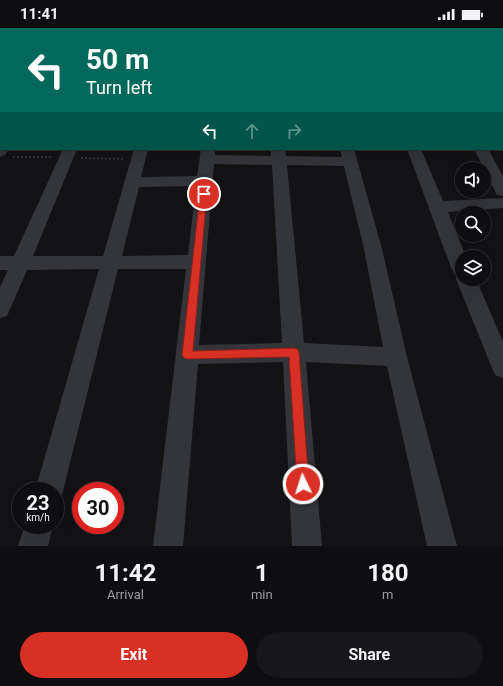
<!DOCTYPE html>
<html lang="en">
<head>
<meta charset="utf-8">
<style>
  body { margin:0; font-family:Roboto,sans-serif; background:#171719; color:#f1f3f6; height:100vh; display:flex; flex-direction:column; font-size:15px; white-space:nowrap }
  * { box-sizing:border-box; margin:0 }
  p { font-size:13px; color:#9b9c9f }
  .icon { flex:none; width:22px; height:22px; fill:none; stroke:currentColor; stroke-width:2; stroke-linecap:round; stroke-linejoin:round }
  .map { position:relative; height:518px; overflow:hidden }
  .panel { display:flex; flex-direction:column; background:#0e0e10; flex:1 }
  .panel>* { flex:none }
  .hud { position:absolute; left:0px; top:0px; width:503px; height:122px; box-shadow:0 4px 16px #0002,0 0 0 1px #2e2e30; background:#00695c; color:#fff; overflow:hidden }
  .tools { position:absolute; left:455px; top:134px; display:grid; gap:8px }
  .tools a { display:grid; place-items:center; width:36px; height:36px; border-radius:50%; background:#0e0e10; box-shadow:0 4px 16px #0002,0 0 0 1px #2e2e30; font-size:20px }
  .speed { position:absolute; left:12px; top:454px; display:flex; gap:8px; font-size:20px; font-weight:700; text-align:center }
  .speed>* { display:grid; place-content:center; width:52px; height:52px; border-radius:50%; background:#0e0e10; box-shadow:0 4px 16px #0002,0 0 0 1px #2e2e30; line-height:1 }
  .speed small { font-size:10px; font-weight:400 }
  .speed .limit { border:6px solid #d22; background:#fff; color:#111 }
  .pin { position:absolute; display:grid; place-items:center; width:34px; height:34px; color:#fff; margin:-17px; border:2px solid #fff; border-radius:50%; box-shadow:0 1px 4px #0007 }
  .me { position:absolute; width:44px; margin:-22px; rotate:356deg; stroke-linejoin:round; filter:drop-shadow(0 0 3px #0008) }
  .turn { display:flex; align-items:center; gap:14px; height:84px; padding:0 20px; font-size:18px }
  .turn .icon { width:52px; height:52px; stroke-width:2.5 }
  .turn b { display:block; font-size:28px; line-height:34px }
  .lanes { display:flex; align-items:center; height:38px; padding:0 20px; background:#0003; justify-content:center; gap:20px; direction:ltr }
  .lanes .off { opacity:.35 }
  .eta { display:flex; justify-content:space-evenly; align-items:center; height:68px; text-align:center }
  .eta b { font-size:24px; font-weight:700; line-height:28px }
  .primary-button { display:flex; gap:8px; margin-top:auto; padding:8px 20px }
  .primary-button a { flex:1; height:46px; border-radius:24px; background:#d93025; color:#fff; font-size:16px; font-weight:700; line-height:46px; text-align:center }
  .primary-button a+a { background:#171719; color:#f1f3f6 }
  .status { display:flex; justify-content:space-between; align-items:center; height:28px; padding:0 20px; background:#0e0e10; direction:ltr }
  .status svg { height:11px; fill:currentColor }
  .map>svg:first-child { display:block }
</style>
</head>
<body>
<div class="status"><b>11:41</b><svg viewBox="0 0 49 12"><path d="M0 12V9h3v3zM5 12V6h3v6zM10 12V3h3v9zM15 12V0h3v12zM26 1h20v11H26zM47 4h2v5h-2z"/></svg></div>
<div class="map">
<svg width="503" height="518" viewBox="0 0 503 518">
  <rect width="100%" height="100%" fill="#131315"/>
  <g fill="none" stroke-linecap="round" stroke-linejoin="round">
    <!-- path -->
    <path stroke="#3a3c41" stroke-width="2" stroke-dasharray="1.5 2.5" stroke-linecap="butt" d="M13,129H52
      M81,130L124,131"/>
    <!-- minor -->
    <path fill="#34353a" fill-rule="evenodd" d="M20,0H31L20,1Z
      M67,0H77V1H67Z
      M121,0H131V1H121Z
      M167,0H177V1H167Z
      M220,0H230V1H220Z
      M266,0H276V1H266Z
      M314,0H324V1H314Z
      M463,0H473V1H463Z
      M495,0H503V4L502,1Z
      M502,100H503V108H502Z
      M0,117L1,121H9L5,127L0,129Z
      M63,121H77L33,228H103L134,121H148L141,149L197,148L201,121H215V127L271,128V121H285L286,128L342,129L340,121H354L382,221L407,329L457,518H427L387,338L306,334L322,518H292L283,334L198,336L183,518H153L186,241H118L63,463L59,473L55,474V463H35L99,241L27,242L7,288L0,290V259L8,242H0V228H14ZM214,136L272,137L282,315L199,317ZM287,137L344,138L364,221L383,319L304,315ZM196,158L188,227L122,228L139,159Z
      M407,121H421L443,173L503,170V180L448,184L466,229H462V251H476L503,314V350L495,347L492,340L456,251L458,248L455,247L452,242Z
      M474,121H488L503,148V168L497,167Z
      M25,497H53L48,518H18Z"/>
  </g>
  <!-- route -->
  <path fill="#d93025" stroke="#8d1f18" d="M204,164L207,166L193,323L294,320L297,321L299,324L309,456L307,460L303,462L299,460L297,456L289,329L188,331L184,330L182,327L200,166Z"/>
</svg>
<div class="tools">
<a><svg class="icon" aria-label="sound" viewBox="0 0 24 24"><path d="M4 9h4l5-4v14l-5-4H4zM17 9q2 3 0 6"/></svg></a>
<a><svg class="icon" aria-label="search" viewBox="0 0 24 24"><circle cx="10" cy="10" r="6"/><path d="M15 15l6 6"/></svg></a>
<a><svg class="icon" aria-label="layers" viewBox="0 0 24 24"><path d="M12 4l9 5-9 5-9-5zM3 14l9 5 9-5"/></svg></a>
</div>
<div class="speed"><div>23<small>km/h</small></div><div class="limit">30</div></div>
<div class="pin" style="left:204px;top:166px;background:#d93025"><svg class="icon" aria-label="arrive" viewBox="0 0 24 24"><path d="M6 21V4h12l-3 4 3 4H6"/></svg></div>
<svg class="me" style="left:303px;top:456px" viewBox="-20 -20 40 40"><circle r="17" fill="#d93025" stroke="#fff" stroke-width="3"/><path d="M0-11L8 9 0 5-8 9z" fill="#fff"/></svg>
<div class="hud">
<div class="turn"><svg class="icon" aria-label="left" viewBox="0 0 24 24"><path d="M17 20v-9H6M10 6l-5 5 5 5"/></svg><div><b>50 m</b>Turn left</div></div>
<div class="lanes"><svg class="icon" aria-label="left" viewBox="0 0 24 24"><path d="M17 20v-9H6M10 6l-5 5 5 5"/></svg><svg class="icon off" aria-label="ahead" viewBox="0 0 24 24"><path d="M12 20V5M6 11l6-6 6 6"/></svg><svg class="icon off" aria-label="right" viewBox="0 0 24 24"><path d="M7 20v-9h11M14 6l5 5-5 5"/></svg></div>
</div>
</div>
<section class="panel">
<div class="eta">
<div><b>11:42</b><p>Arrival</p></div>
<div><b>1</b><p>min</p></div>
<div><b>180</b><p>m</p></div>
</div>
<div class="primary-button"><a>Exit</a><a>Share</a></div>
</section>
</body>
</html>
